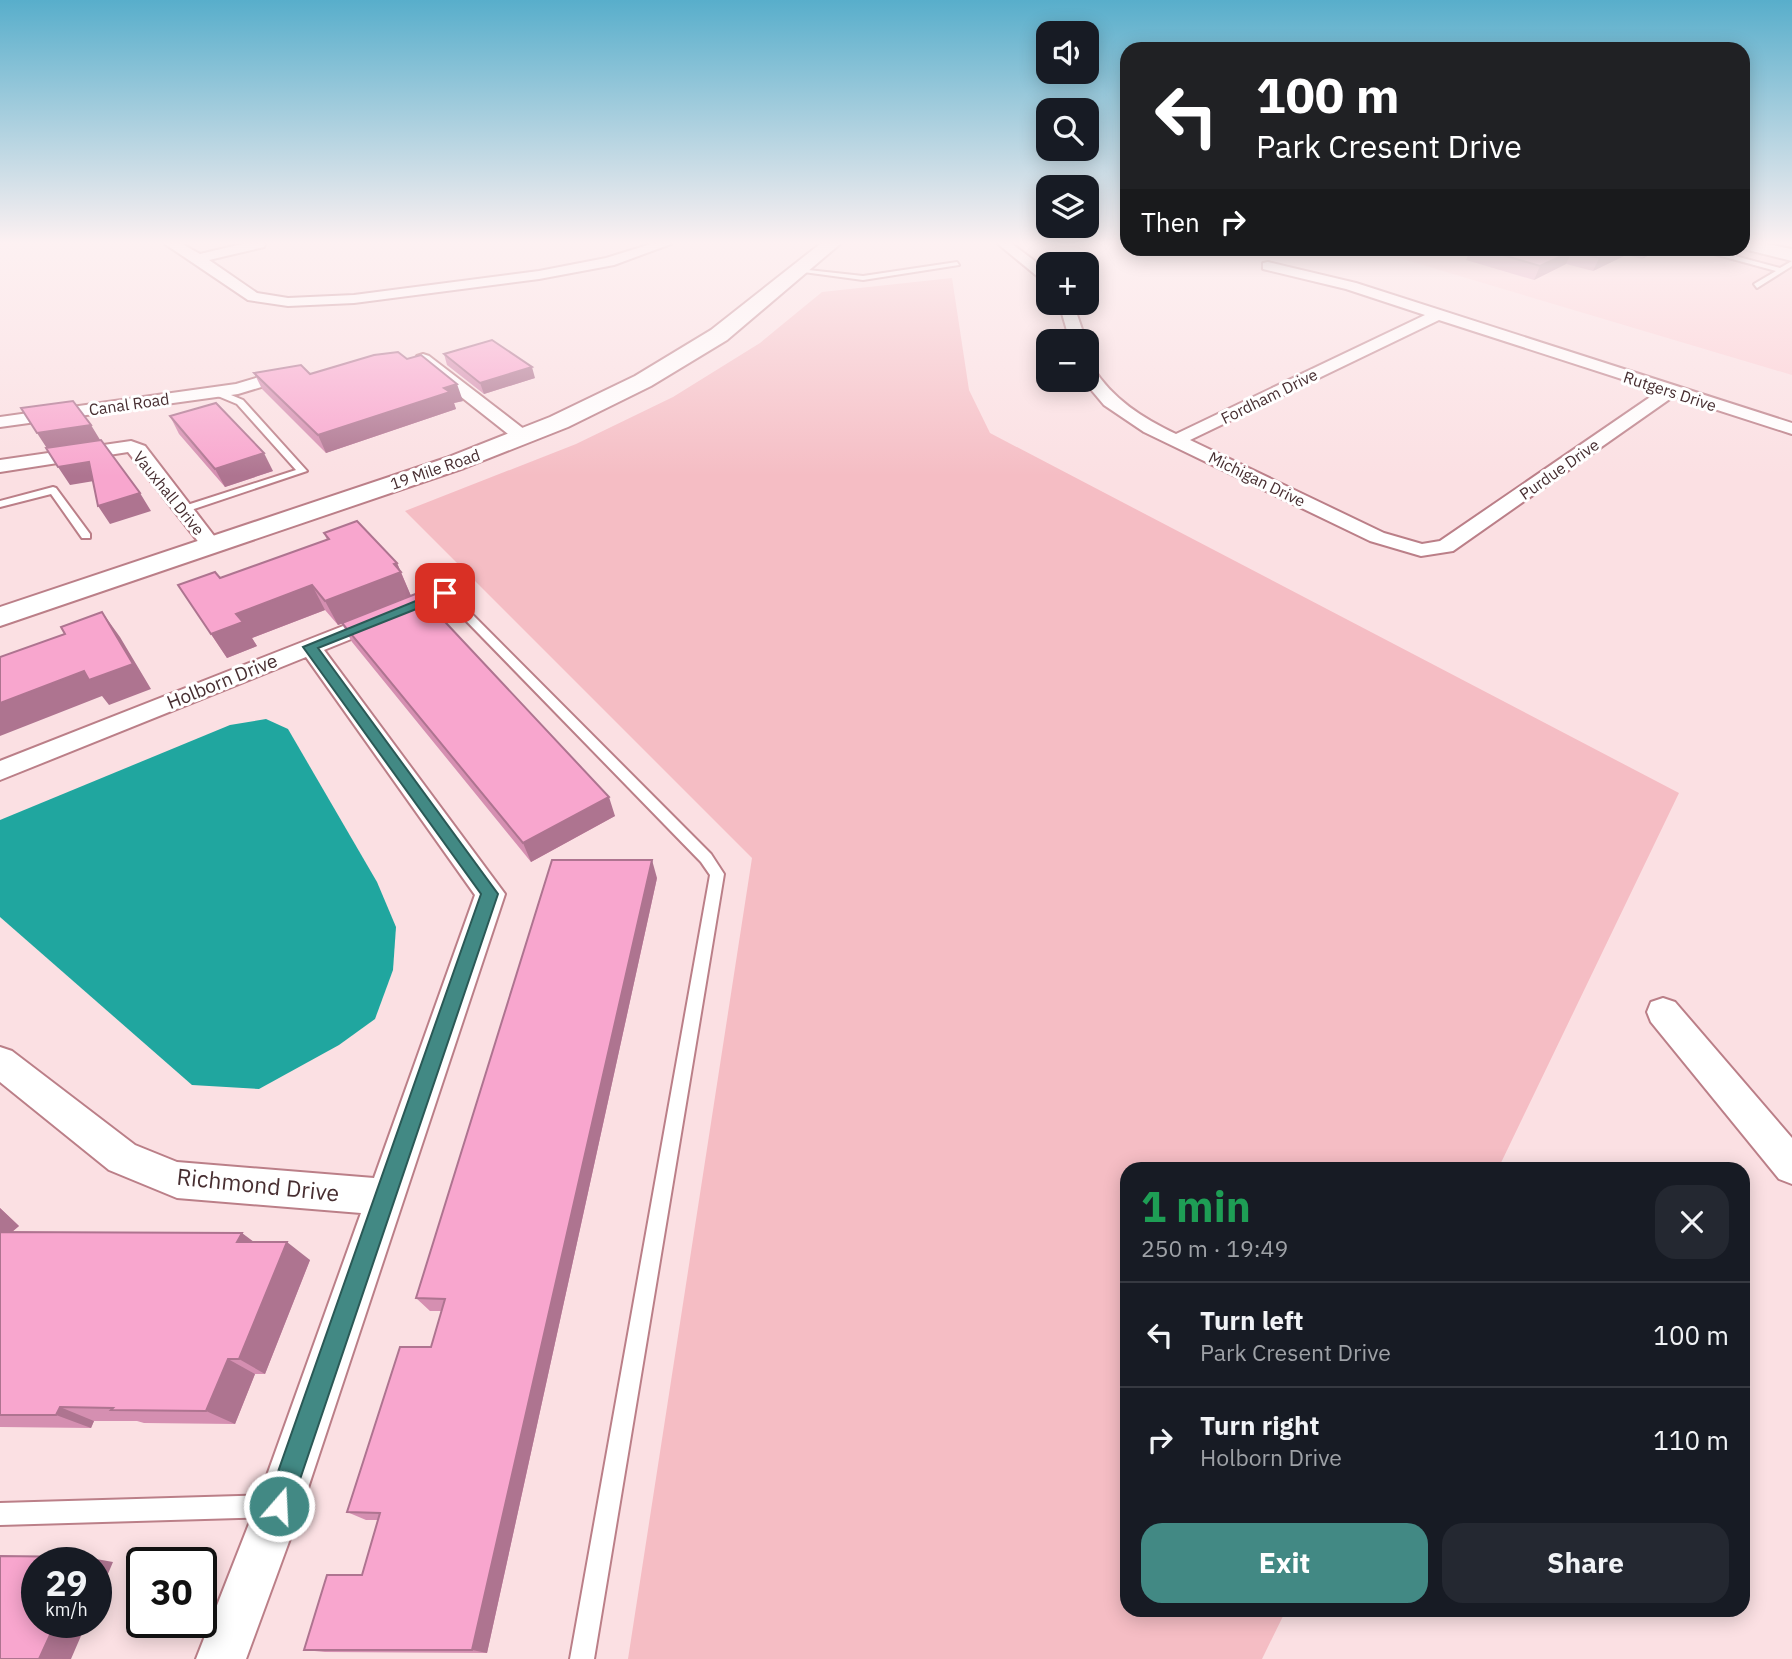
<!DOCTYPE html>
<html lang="en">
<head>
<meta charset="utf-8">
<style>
  body { margin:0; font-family:"IBM Plex Sans",sans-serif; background:#242831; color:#f1f3f6; height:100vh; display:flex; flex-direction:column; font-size:26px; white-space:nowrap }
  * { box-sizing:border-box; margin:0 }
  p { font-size:23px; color:#9ea1a6 }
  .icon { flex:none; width:38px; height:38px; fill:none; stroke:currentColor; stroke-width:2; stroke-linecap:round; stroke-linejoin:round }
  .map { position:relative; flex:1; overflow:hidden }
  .drawer { position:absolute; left:1120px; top:1162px; width:630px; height:455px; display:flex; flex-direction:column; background:#171b24; border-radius:21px; box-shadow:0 4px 18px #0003 }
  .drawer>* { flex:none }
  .top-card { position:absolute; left:1120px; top:42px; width:630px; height:214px; border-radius:21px; box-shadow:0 4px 18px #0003; background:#202124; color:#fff; overflow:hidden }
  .fabs { position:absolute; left:1036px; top:21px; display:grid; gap:14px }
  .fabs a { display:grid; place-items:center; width:63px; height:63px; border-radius:14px; background:#171b24; box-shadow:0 4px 18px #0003; font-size:35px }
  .speed { position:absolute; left:21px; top:1547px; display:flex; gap:14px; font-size:35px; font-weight:700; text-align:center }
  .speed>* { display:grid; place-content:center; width:91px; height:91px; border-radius:50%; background:#171b24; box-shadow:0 4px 18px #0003; line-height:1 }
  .speed small { font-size:18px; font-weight:400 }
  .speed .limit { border:4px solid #111; border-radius:10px; background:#fff; color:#111 }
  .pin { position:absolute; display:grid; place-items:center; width:60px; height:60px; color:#fff; margin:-30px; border-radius:14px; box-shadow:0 4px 10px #0006 }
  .me { position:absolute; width:77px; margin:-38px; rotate:19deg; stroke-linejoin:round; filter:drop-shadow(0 0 5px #0008) }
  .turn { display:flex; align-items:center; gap:24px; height:147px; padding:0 21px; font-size:32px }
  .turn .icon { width:91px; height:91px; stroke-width:2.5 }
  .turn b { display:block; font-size:49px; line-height:60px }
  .then { display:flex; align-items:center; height:66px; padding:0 21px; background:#0003; gap:14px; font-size:26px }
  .round { display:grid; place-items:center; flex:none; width:74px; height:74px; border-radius:21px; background:#242831 }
  .headline { display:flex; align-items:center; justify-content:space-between; height:119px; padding:0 21px }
  h1 { font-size:42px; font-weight:800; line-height:52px; color:#1e9e55 }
  .cta { display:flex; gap:14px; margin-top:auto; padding:14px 21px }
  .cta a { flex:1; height:80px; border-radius:21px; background:#428984; color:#fff; font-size:28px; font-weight:800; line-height:80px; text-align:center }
  .cta a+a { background:#242831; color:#f1f3f6 }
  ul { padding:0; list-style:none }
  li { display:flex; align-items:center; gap:21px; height:105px; padding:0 21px; border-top:2px solid #363941 }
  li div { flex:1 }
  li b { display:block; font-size:26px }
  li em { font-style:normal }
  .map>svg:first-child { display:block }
</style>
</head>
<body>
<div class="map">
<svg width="1792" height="1659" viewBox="0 0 1792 1659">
  <rect width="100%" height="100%" fill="#fbe0e3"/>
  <!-- built -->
  <path fill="#fcced4" d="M1738,248L1792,262V375L1369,249Z"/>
  <!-- green -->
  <path fill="#f5bdc4" d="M952,278L969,390L990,433L1679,793L1498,1169H1127V1610H1286L1262,1659H628L752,858L405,511L576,444L673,397L760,343L822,292Z"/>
  <!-- water -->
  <path fill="#20a69f" d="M266,719L288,729L377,882L396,927L393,970L375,1019L339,1045L259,1089L192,1085L0,917V820L230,725Z"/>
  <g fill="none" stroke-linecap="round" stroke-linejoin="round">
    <!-- lane casing -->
    <g stroke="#bb7f88" stroke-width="4">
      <path id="lane" d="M1692,248H1705L1780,268L1792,261V266L1757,288L1754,284L1776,271Z
        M957,262L959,265L863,280L796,271L799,269L863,276Z
        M213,390H219L243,400L307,471L185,512L180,509L181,507L296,470L237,404L213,394Z
        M53,487L56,488L90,534V538H82L51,494L0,507V501Z
        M445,590L449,591L711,854L724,874L594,1659H570L710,875L701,862L441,595L440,593Z
        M274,1495L282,1498L285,1506L282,1514L274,1517L0,1525V1503Z"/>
    </g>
    <!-- street casing -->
    <g stroke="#bb7f88" stroke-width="4">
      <path id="street" d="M165,244H182L200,254L242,244H265L264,247L209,260L257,293L288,298L354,295L539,271L606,258L651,244H671L614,265L539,279L354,303L288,306L248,300Z
        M998,244H1012L1048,271V282L1043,281Z
        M1268,262L1356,283L1792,423V434L1674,396L1453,551L1421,556L1370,541L1144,432L1104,405L1083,380H1087V366L1093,368C1113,399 1142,418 1176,434L1425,315L1346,289L1263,269V263ZM1439,320L1659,391L1440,541L1422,544L1384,533L1190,440Z
        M1059,303H1073L1086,341H1070Z
        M423,354L429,356L529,433L532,437L529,441H517L417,362L415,359L417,356Z
        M296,371L304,376L302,379L268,385L238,394L0,427V417L236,384L266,375Z
        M131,441L145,446L218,541L221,545L218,549H204L128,452L0,472V460Z
        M445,586L453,588L456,593L453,598L324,650L505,894L302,1506L246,1659H196L256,1506L361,1213L177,1198L109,1170L0,1082V1047L12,1051L135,1145L177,1162L374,1178L475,895L306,657L0,780V761Z
        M1663,998L1675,1002L1792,1138V1184L1779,1179L1651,1022L1647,1012L1651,1002Z"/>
    </g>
    <!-- secondary casing -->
    <g stroke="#bb7f88" stroke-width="4">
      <path id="secondary" d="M820,244H840L727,340L651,386L568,427L464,468L0,626V607L446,458L550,417L635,376L711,330Z
        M1743,244H1767L1792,249V261L1740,248H1743Z"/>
    </g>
    <!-- lane -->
    <use href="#lane" fill="#fff" fill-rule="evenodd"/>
    <!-- street -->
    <use href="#street" fill="#fff" fill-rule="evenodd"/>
    <!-- secondary -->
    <use href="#secondary" fill="#fff" fill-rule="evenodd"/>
  </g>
  <!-- wall -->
  <path fill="#d58fb1" d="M1471,248H1662L1642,259L1626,255L1593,271L1566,264L1534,280L1466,260Z
    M444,354L535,378L484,394L447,365Z
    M254,373L310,374L463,401L454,403L456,409L326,453L262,389Z
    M170,416L273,471L225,487L179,434Z
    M324,533L397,563L411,596L615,816L531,862L352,642L342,624L338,625L325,610L252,638L257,646L227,658L178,585L220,578L327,540Z
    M657,878L487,1653L325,1652L304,1650L362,1575L378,1520H366L347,1512L431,1347L442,1311H430L416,1298Z
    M0,1208L19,1226L12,1232L254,1242L310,1260L265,1374H255L235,1424L144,1423L137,1421H94L91,1428L0,1427Z"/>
  <!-- shaded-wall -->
  <path fill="#ae7490" d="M1618,248H1629L1626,255L1593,271L1599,258Z
    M1648,248H1662L1642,259Z
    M1572,251L1566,264L1534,280L1540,266Z
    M532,367L535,378L484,394L480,383Z
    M457,384L463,401L454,403L456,409L326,453L318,435Z
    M91,425L102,443L48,450L37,433Z
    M264,453L273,471L225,487L215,469Z
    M89,462L100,480L70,485L58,467Z
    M140,493L151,511L110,524L98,506Z
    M397,563L411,596L338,625L325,601Z
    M312,585L325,610L252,638L257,646L227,658L211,634L236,614Z
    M102,612L120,637L151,689L109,705L102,696L0,736V703Z
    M609,797L615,816L531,862L523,843Z
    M652,860L657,878L487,1653L472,1650Z
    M0,1208L19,1226L0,1242Z
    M242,1233L266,1251L237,1242Z
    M287,1242L310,1260L265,1374L239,1359Z
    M228,1359L255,1374L235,1424L206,1411Z
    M60,1407L94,1421L91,1428L56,1415Z
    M85,1557L113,1562L96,1602V1563H83Z
    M56,1622H87L71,1659H39Z"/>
  <!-- building -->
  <path fill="#f8a6ce" stroke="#ae7490" stroke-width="2" d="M1479,248H1618L1599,258L1572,251L1540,266Z
    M492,340L532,367L480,383L444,354Z
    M398,352L407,359L421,355L457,384L444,388L450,392L318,435L254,373L301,365L310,374L374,355Z
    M73,401L91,425L37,433L21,408Z
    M216,403L264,453L215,469L170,416Z
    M101,440L140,493L98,506L89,462L58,467L46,448Z
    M357,521L397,563L394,564L401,572L325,601L312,585L236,614L243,622L211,634L178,585L215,572L220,578L329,539L324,533Z
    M418,593L609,797L523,843L342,623Z
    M102,612L133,664L89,680L84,671L0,703V657L65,634L61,627Z
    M552,860H652L472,1650H304L327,1575H362L380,1513L347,1512L400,1347H431L445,1299L416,1298Z
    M0,1232L242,1233L237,1242H287L239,1359H228L206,1411L111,1410L113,1408L60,1407L56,1415H0Z
    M0,1556L85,1557L83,1563H37V1622H56L39,1659H0Z"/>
  <!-- sky -->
  <linearGradient id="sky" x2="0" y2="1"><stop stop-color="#58aecb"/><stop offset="0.51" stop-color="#fdf1f2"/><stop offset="1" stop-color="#fdf1f2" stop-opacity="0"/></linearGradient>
  <rect width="1792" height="476" fill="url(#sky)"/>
  <!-- route -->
  <path fill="#428984" stroke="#2b5956" stroke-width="2" d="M445,589L449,590V596L318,648L498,894L291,1506L288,1515L279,1519L270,1515L266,1506L481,894L303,647Z"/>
  <g text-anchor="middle" stroke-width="6" stroke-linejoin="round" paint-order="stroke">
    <!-- far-street labels -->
    <g font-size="16" fill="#472e31" stroke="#fff">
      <text transform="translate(1670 391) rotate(18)" y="6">Rutgers Drive</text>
      <text transform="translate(1269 396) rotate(-26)" y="6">Fordham Drive</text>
      <text transform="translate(129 404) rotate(-8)" y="6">Canal Road</text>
      <text transform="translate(435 469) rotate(-19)" y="6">19 Mile Road</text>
      <text transform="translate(1559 469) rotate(-35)" y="6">Purdue Drive</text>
      <text transform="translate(1257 479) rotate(26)" y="6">Michigan Drive</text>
      <text transform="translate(169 493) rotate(51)" y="6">Vauxhall Drive</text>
    </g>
    <!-- street labels -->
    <g font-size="19" fill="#472e31" stroke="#fff">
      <text transform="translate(222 681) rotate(-22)" y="7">Holborn Drive</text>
    </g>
    <!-- near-street labels -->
    <g font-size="23" fill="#472e31" stroke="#fff">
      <text transform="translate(258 1185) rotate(6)" y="8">Richmond Drive</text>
    </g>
  </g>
</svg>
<div class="fabs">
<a><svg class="icon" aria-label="sound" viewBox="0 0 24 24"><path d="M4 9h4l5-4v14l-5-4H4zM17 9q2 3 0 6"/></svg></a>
<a><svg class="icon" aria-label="search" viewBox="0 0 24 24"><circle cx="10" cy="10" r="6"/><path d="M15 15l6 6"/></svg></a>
<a><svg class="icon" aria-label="layers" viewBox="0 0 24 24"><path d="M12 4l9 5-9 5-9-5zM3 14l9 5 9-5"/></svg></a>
<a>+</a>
<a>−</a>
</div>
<div class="speed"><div>29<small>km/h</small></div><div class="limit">30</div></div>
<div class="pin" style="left:445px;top:593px;background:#d93025"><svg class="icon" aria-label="arrive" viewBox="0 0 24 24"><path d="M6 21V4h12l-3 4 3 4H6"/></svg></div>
<svg class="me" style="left:279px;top:1506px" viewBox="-20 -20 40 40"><circle r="17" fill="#428984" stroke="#fff" stroke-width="3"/><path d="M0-11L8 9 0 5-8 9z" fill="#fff"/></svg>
<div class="top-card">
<div class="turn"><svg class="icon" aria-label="left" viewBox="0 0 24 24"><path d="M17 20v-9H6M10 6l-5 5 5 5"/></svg><div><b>100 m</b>Park Cresent Drive</div></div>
<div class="then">Then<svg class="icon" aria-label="right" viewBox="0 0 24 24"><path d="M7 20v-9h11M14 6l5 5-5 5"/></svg></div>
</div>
<section class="drawer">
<div class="headline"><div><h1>1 min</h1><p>250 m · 19:49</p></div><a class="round"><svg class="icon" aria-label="close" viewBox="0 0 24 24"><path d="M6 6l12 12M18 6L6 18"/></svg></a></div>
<ul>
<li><svg class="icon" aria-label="left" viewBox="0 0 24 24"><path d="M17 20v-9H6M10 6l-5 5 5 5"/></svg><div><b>Turn left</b><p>Park Cresent Drive</p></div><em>100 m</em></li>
<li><svg class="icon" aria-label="right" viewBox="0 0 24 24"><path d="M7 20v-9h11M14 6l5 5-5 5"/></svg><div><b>Turn right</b><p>Holborn Drive</p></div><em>110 m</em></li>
</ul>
<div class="cta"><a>Exit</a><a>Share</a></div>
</section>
</div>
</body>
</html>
